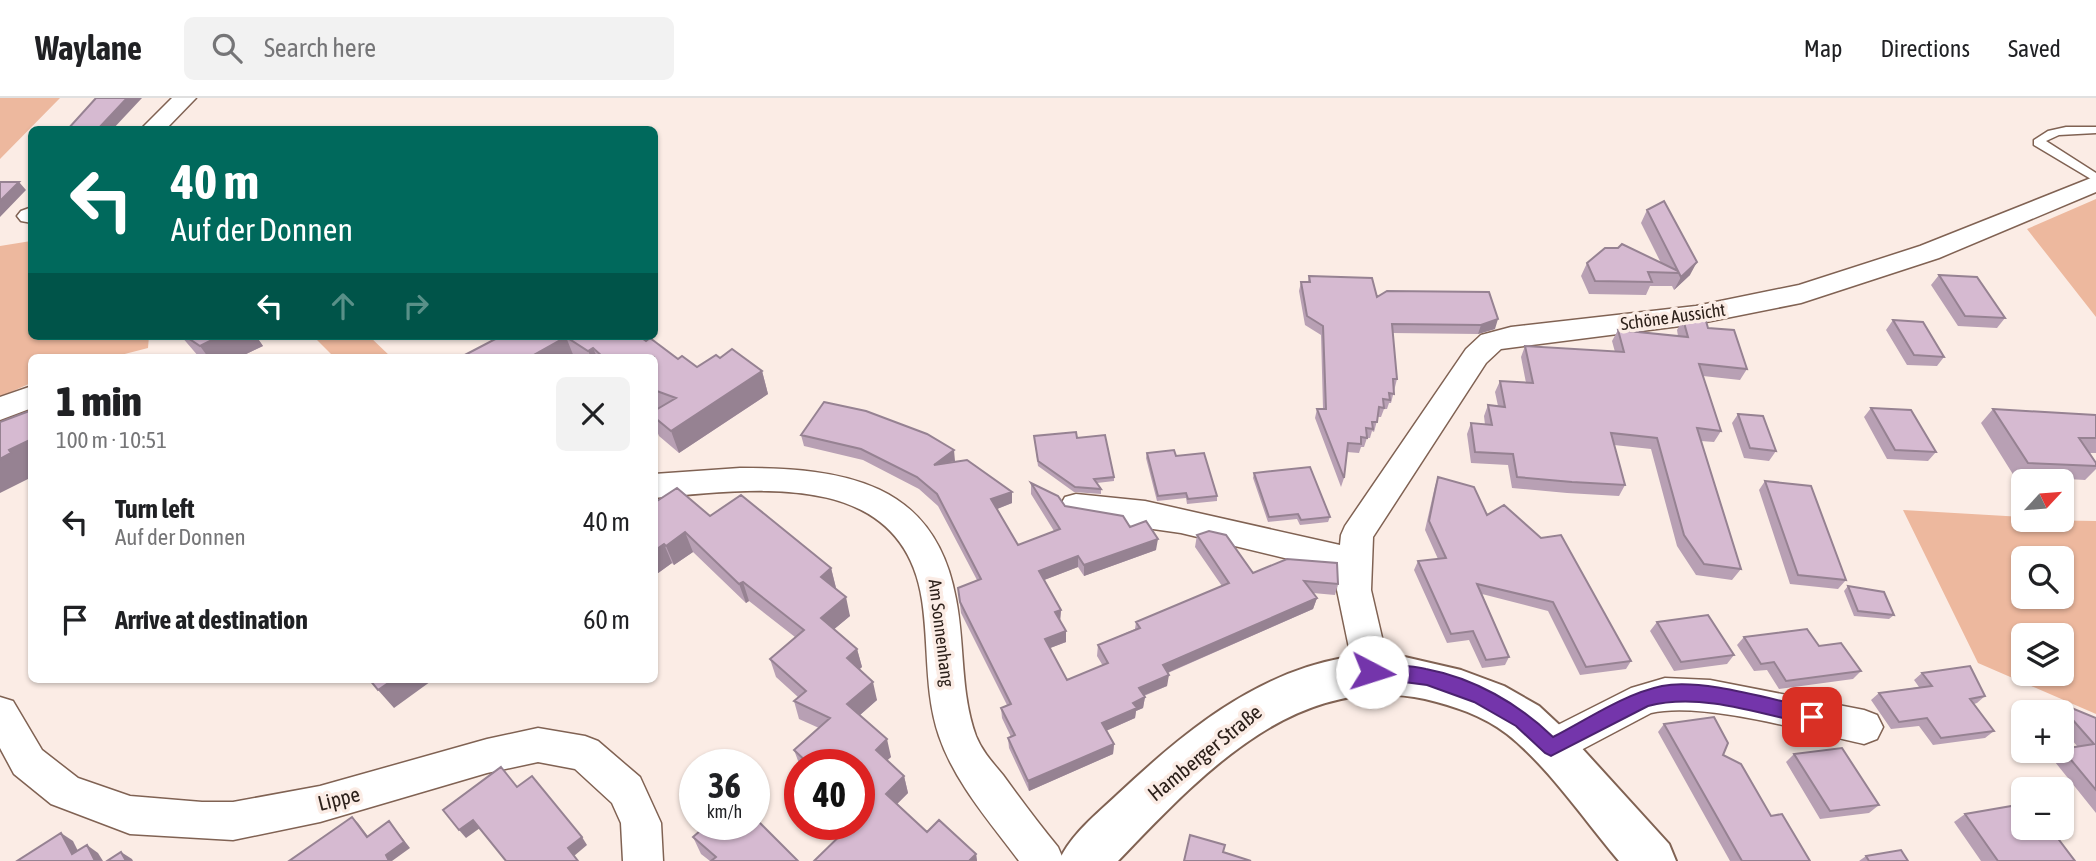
<!DOCTYPE html>
<html lang="en">
<head>
<meta charset="utf-8">
<style>
  body { margin:0; font-family:"Asap Condensed",sans-serif; background:#f2f2f2; color:#202124; height:100vh; display:flex; flex-direction:column; font-size:26px; white-space:nowrap }
  * { box-sizing:border-box; margin:0 }
  p { font-size:23px; color:#757577 }
  .icon { flex:none; width:38px; height:38px; fill:none; stroke:currentColor; stroke-width:2; stroke-linecap:round; stroke-linejoin:round }
  .map { position:relative; flex:1; overflow:hidden }
  .drawer { position:absolute; left:28px; top:256px; width:630px; height:329px; display:flex; flex-direction:column; background:#fff; border-radius:10px; box-shadow:0 2px 5px #0004 }
  .drawer>* { flex:none }
  .hud { position:absolute; left:28px; top:28px; width:630px; height:214px; border-radius:10px; box-shadow:0 2px 5px #0004; background:#00695c; color:#fff; overflow:hidden }
  .needle { width:46px; rotate:64deg }
  .fabs { position:absolute; left:2011px; top:371px; display:grid; gap:14px }
  .fabs a { display:grid; place-items:center; width:63px; height:63px; border-radius:10px; background:#fff; box-shadow:0 2px 5px #0004; font-size:35px }
  .speed { position:absolute; left:679px; top:651px; display:flex; gap:14px; font-size:35px; font-weight:700; text-align:center }
  .speed>* { display:grid; place-content:center; width:91px; height:91px; border-radius:50%; background:#fff; box-shadow:0 2px 5px #0004; line-height:1 }
  .speed small { font-size:18px; font-weight:400 }
  .speed .limit { border:10px solid #d22; background:#fff; color:#111 }
  .pin { position:absolute; display:grid; place-items:center; width:60px; height:60px; color:#fff; margin:-30px; border-radius:14px; box-shadow:0 4px 10px #0006 }
  .me { position:absolute; width:77px; margin:-38px; rotate:95deg; stroke-linejoin:round; filter:drop-shadow(0 0 5px #0008) }
  .turn { display:flex; align-items:center; gap:24px; height:147px; padding:0 28px; font-size:32px }
  .turn .icon { width:91px; height:91px; stroke-width:2.5 }
  .turn b { display:block; font-size:49px; line-height:60px }
  .lanes { display:flex; align-items:center; height:66px; padding:0 28px; background:#0003; justify-content:center; gap:35px; direction:ltr }
  .lanes .off { opacity:.35 }
  .round { display:grid; place-items:center; flex:none; width:74px; height:74px; border-radius:10px; background:#f2f2f2 }
  .head { display:flex; align-items:center; justify-content:space-between; height:119px; padding:0 28px }
  h1 { font-size:42px; font-weight:800; line-height:52px }
  ul { padding:0; list-style:none }
  li { display:flex; align-items:center; gap:21px; height:98px; padding:0 28px }
  li div { flex:1 }
  li b { display:block; font-size:26px }
  li em { font-style:normal }
  header { display:flex; align-items:center; gap:42px; box-sizing:border-box; height:98px; padding:0 35px; background:#fff; border-bottom:2px solid #e0e0e0 }
  header strong { font-size:33px }
  nav { display:flex; gap:38px; margin-inline-start:auto; font-size:24px }
  .search { width:490px; height:63px; background:#f2f2f2; display:flex; align-items:center; gap:18px; box-sizing:border-box; padding:0 24px; border-radius:10px; color:#757577; font-size:26px }
  .map>svg:first-child { display:block }
</style>
</head>
<body>
<header>
<strong>Waylane</strong>
<div class="search"><svg class="icon" aria-label="search" viewBox="0 0 24 24"><circle cx="10" cy="10" r="6"/><path d="M15 15l6 6"/></svg>Search here</div>
<nav><a>Map</a><a>Directions</a><a>Saved</a></nav>
</header>
<div class="map">
<svg width="2096" height="763" viewBox="0 0 2096 763">
  <rect width="100%" height="100%" fill="#fbece5"/>
  <!-- green -->
  <path fill="#edb89e" fill-rule="evenodd" d="M0,0H60L0,61Z
    M2096,101V219L2027,131Z
    M31,143L32,238H149L148,250L113,259H32L31,285L0,299V148Z
    M313,238H369L391,259H334Z
    M1903,412L2023,419V422L2096,423V616L1978,565ZM2023,460H2062V499H2023ZM2062,537V576H2023V537Z"/>
  <g fill="none" stroke-linecap="round" stroke-linejoin="round">
    <!-- service casing -->
    <g stroke="#806253" stroke-width="3">
      <path id="service" d="M2066,29H2096V35L2059,37L2046,43L2096,75V84L2034,47V42L2048,33Z"/>
    </g>
    <!-- minor casing -->
    <g stroke="#806253" stroke-width="3">
      <path id="minor" d="M172,0H196L165,32H140Z
        M2096,78V94L1939,160L1801,205L1696,226L1501,251L1486,265L1373,439L1371,492L1390,574L1385,585L1372,590L1359,585L1354,574L1337,492L1338,473L1181,435L1076,420L1065,417L1060,408L1065,399L1076,396L1145,403L1340,447L1341,437L1345,428L1466,251L1481,237L1511,229L1696,208L1799,187L1920,148Z
        M32,109V125L21,123L17,118L21,113Z
        M32,288V310L0,322V299Z
        M740,370C843,370 935,383 956,501C965,546 960,594 976,638C982,653 993,665 1003,677C1021,702 1039,726 1058,749L1064,763H1019C990,724 955,685 939,638C924,594 929,547 922,502C902,369 754,391 654,400V376Z
        M1665,580L1710,582L1864,612L1877,617L1883,629L1877,641L1864,646C1809,634 1703,603 1651,615L1564,661L1551,666L1538,661L1532,649L1538,637L1631,590Z
        M0,599L13,603L42,652L78,680L130,698L202,704H233L320,688L487,641L538,630L585,638L598,643L640,679L661,725L663,763H623L621,725L612,705L575,671L538,664L487,675L320,724L233,742L130,736L51,706L14,676L0,650Z"/>
    </g>
    <!-- tertiary casing -->
    <g stroke="#806253" stroke-width="4">
      <path id="tertiary" d="M1396,557L1461,572L1504,588L1539,608L1568,635L1669,746L1676,763H1619C1585,723 1547,667 1507,636C1482,617 1454,608 1425,601C1295,573 1200,678 1118,763H1059C1071,736 1097,716 1118,696C1182,636 1254,576 1343,560C1360,557 1379,558 1396,557Z"/>
    </g>
    <!-- service -->
    <use href="#service" fill="#fff" fill-rule="evenodd"/>
    <!-- minor -->
    <use href="#minor" fill="#fff" fill-rule="evenodd"/>
    <!-- tertiary -->
    <use href="#tertiary" fill="#fff" fill-rule="evenodd"/>
  </g>
  <!-- wall -->
  <path fill="#b8a0b4" d="M1647,112L1690,177L1674,192L1672,188H1650L1646,197L1589,196L1581,178L1587,165H1661L1641,125Z
    M1939,177L2005,220L1997,230L1958,228L1931,187Z
    M1309,178L1377,199L1495,231L1478,236L1392,235L1397,281L1391,305H1389L1387,311H1384L1381,319H1378L1374,334L1372,333L1370,340H1367L1364,349H1361L1359,355L1347,354L1344,380L1341,389L1315,320L1317,311H1323L1321,237L1305,227L1299,193L1301,184H1308Z
    M1683,221L1708,230L1747,271L1740,282L1703,278L1721,333L1714,344L1701,343L1741,471L1732,482L1696,477L1677,448L1651,351L1614,347L1625,387L1619,398L1567,395L1512,390L1508,367L1471,365L1467,336L1471,325L1485,327L1484,318L1488,307L1498,308L1495,294L1500,283L1526,285L1521,259L1525,248L1615,254L1612,243L1618,232L1678,238L1677,232Z
    M1893,222L1944,259L1937,268L1907,267L1886,232Z
    M181,238H256L263,248L240,259H199Z
    M501,238H639L646,243L678,261L697,269L720,260L762,273L768,296L679,355L659,338L654,326V313L657,312L654,311V259H461Z
    M1871,310L1936,354L1928,363L1887,361L1864,319Z
    M1993,311L2096,317V355H2089L2096,365V371L2085,382L2014,378L1981,325Z
    M1738,316L1776,353L1769,363L1744,360L1732,325Z
    M801,337L955,364L1012,405L997,411L1018,447L1054,433L1031,396V385L1065,408L1130,429L1156,452L1084,478L1078,469L1044,482L1061,512L1060,523L1066,544L1050,550L1067,582L1103,568L1097,558L1098,547L1135,531L1136,524L1222,488L1195,449L1197,437L1253,475L1338,486L1335,497L1313,495L1317,500L1313,511L1168,575L1167,588L1144,598L1145,599L1143,610L1136,613L1135,620L1106,633L1114,646L1113,656L1029,693L1009,650L1008,640L1011,639L1002,620L1001,610L1007,607L961,515L958,490L977,482L938,408L919,391L863,362L804,348Z
    M1034,338L1077,340L1114,379V383L1097,385L1101,391V396L1074,394L1038,368Z
    M1147,355L1176,358L1217,398V403L1187,406L1186,400L1157,403L1146,360Z
    M1254,375L1330,419L1328,424L1300,427L1297,421L1268,424L1253,380Z
    M1438,379L1487,417L1631,563L1626,571L1580,577L1548,513L1482,496L1509,559L1505,567L1482,570L1469,542L1447,545L1414,472L1418,463L1438,461L1425,432L1435,388Z
    M1765,383L1846,482L1838,491L1790,486L1759,392Z
    M654,405L710,418L831,470L836,490H835L850,518L834,531L857,551L862,569L859,571L877,602L860,617L891,659L887,662L904,678L908,695L897,706L927,734L976,756L977,763H814L844,734L836,726H859V667H800V668L794,652L819,630L799,621L794,603L798,599L776,579L770,561L795,539L749,503L746,505L693,454L674,467L672,465L654,478Z
    M1848,488L1894,517L1889,521L1854,518L1844,493Z
    M1657,524L1734,557L1727,566L1674,573L1650,533Z
    M1744,539L1819,548L1861,573L1853,581L1779,591L1767,572L1754,573L1737,547Z
    M1922,575L1985,598L1977,605L1974,606L1994,633L1985,640L1933,647L1919,628L1891,631L1871,602L1879,595L1919,589L1914,582Z
    M2057,604L2096,620V715L2051,659L2059,653H2062V651L2077,648L2062,630V614H2048L2046,613Z
    M1664,626L1723,657L1771,718L1810,763H1730L1658,634Z
    M1794,656L1879,707L1869,715L1820,721L1786,664Z
    M1965,716L2075,763H1981L1954,724Z
    M693,739L798,763H710L701,756Z
    M1866,758L1908,763H1859Z"/>
  <!-- shaded-wall -->
  <path fill="#968292" d="M127,0H142L112,32H97Z
    M19,84L26,92L0,119V103Z
    M1697,164L1690,177L1674,192L1681,179Z
    M1498,221L1495,231L1478,236L1481,227Z
    M220,238H256L263,248L240,259H208L200,248Z
    M566,239L574,259H530Z
    M593,250L597,259H591L588,253Z
    M762,273L768,296L679,355L671,333Z
    M32,341V379L0,395V361L9,352Z
    M954,352L955,363L934,367Z
    M1012,394V405L992,413L991,401Z
    M685,434L693,454L674,467L666,448Z
    M1158,441L1156,452L1084,478V467Z
    M664,446L672,465L654,478V453Z
    M1078,458V469L1039,484V473Z
    M831,470L836,490L825,498L821,479Z
    M743,484L749,503L746,505L739,486Z
    M846,499L850,518L826,538L821,520Z
    M1317,500L1313,511L1162,577L1163,567Z
    M1061,512L1060,523L1055,514Z
    M1066,533V544L1045,552V541Z
    M857,551L862,569L851,579L847,560Z
    M1169,577L1167,588L1137,600L1139,590Z
    M394,581H434L394,610L378,592Z
    M873,584L877,602L852,624L847,606Z
    M1145,599L1143,610L1136,613L1135,620L1101,635L1102,625L1133,605Z
    M887,641L891,659L880,669L876,652Z
    M1114,646L1113,656L1029,693L1028,683Z
    M904,678L908,695L890,713L886,696Z
    M352,719L358,725L373,745L367,739Z
    M473,722L480,730L466,740L459,732Z
    M389,723L410,750L392,763H389L386,757Z
    M61,735L73,743L83,763L72,756Z
    M582,739L587,747L574,758L568,750Z
    M87,747L98,755L103,763H95Z
    M121,754L132,761L133,763H126Z
    M976,756L977,763H969Z"/>
  <!-- building -->
  <path fill="#d6bad1" stroke="#968292" stroke-width="2" d="M96,0H127L97,32H67Z
    M0,84H19L0,103Z
    M1664,103L1697,164L1681,179L1679,175L1648,174L1652,184L1595,183L1587,165L1605,150H1618L1622,146L1678,173L1647,112Z
    M1939,177L1977,179L2005,220L1965,218Z
    M1309,178L1372,180L1377,199L1387,193L1489,194L1498,221L1481,227L1392,226L1397,281H1393L1394,296L1389,295L1390,302L1383,301L1384,310L1379,309L1377,324H1372L1373,331L1366,330L1367,340L1361,339V346L1348,345L1344,380L1317,311H1326L1323,228L1307,218L1301,184H1310Z
    M1683,221L1706,223L1708,230L1734,232L1747,271L1699,266L1721,333L1697,330L1741,471L1704,466L1684,437L1657,340L1611,335L1625,387L1572,384L1517,379L1513,356L1475,354L1471,325L1492,327L1488,307L1505,309L1500,283L1533,285L1525,248L1624,254L1618,232L1688,239Z
    M1893,222L1923,224L1944,259L1914,257Z
    M185,238H220L200,248Z
    M501,238H639L646,243L650,240L678,261L682,258L697,269L716,257L720,260L732,251L762,273L671,333L654,319V313L676,300L654,292V259H603L593,250L588,253L566,239L530,259H461Z
    M824,304L866,313L927,336L954,352L934,367L967,362L1012,394L991,401L1018,447L1060,431L1031,385L1058,398L1065,408L1123,418L1130,429L1146,423L1158,441L1084,467L1078,458L1039,473L1061,512L1055,514L1066,533L1045,541L1067,582L1108,565L1098,547L1140,530L1136,524L1229,485L1197,437L1209,433L1226,437L1253,475L1287,461L1337,465L1338,486L1304,483L1317,500L1163,567L1169,577L1139,590L1145,599L1133,605L1137,610L1102,625L1114,646L1028,683L1008,640L1015,637L1001,610L1011,606L960,504L958,490L981,481L937,396L917,379L861,351L801,337Z
    M1871,310L1911,312L1936,354L1895,352Z
    M1993,311L2096,317V340H2079L2096,365V368L2028,365Z
    M32,312V341L9,352L11,355L0,361V324Z
    M1738,316L1763,318L1776,353L1750,350Z
    M1076,334L1077,340L1105,337L1114,379L1094,381L1101,391L1075,389L1038,363L1034,338Z
    M1174,352L1176,358L1204,355L1217,398L1188,401L1186,395L1158,398L1147,355Z
    M1310,369L1330,419L1301,422L1298,416L1269,419L1254,375Z
    M1438,379L1474,389L1487,417L1504,407L1541,440L1561,437L1631,563L1586,569L1553,504L1477,486L1509,559L1486,562L1473,533L1451,536L1418,463L1446,460L1429,423Z
    M1765,383L1811,388L1846,482L1798,477Z
    M677,390L710,418L741,397L831,470L821,479L846,499L821,520L857,551L847,560L873,584L847,606L887,641L876,652L904,678L886,696L927,734L939,722L976,756L969,763H814L850,728L848,726H859V667H810L794,652L830,620L794,603L806,593L770,561L804,532L743,484L739,486L685,434L666,448L664,446L654,453V405Z
    M1848,488L1884,494L1894,517L1858,513Z
    M1708,517L1734,557L1681,564L1657,524Z
    M1807,531L1819,548L1841,545L1861,573L1786,583L1774,564L1761,566L1744,539Z
    M1970,568L1985,598L1970,601L1994,633L1941,640L1927,620L1899,624L1879,595L1932,588L1922,575Z
    M369,581H394L378,592Z
    M2057,604L2096,620V692L2062,651L2094,646Z
    M1714,619L1728,645L1723,657L1741,666L1771,718L1782,716L1810,763H1742L1664,626Z
    M1842,650L1879,707L1830,713L1794,656Z
    M501,669L517,689L532,678L582,739L568,750L578,763H506L473,722L459,732L443,712Z
    M2023,706V730H2050L2075,763H1998L1965,716Z
    M352,719L367,739L389,723L404,744L386,757L389,763H289Z
    M754,719L798,763H711L716,759L693,739L708,726H754Z
    M61,735L72,756L87,747L95,763H17Z
    M1190,737L1225,747L1223,754L1251,763H1184Z
    M1901,752L1908,763H1869L1866,758Z
    M121,754L126,763H107Z"/>
  <!-- route -->
  <path fill="#7435ab" stroke="#4b226f" stroke-width="2" d="M1372,566C1390,567 1409,567 1426,571C1474,580 1519,606 1553,639C1588,621 1624,596 1662,588C1702,580 1772,602 1812,610L1819,613L1822,619L1819,625L1812,627C1761,616 1701,594 1648,608L1551,658L1545,655L1516,628L1474,604L1427,587L1366,579L1363,574L1366,568Z"/>
  <g text-anchor="middle" stroke-width="7" stroke-linejoin="round" paint-order="stroke">
    <!-- street labels -->
    <g font-size="18" fill="#2c201a" stroke="#fbece5">
      <text transform="translate(1673 219) rotate(-8)" y="6">Schöne Aussicht</text>
      <text transform="translate(941 535) rotate(83)" y="6">Am Sonnenhang</text>
    </g>
    <!-- near-street labels -->
    <g font-size="21" fill="#2c201a" stroke="#fbece5">
      <text transform="translate(1205 655) rotate(-39)" y="7">Hamberger Straße</text>
      <text transform="translate(339 701) rotate(-14)" y="7">Lippe</text>
    </g>
  </g>
</svg>
<div class="fabs">
<a><svg class="needle" viewBox="-14 -14 28 28"><path d="M0-13l5 13h-10z" fill="#e53935"/><path d="M0 13l5-13h-10z" fill="#757577"/></svg></a>
<a><svg class="icon" aria-label="search" viewBox="0 0 24 24"><circle cx="10" cy="10" r="6"/><path d="M15 15l6 6"/></svg></a>
<a><svg class="icon" aria-label="layers" viewBox="0 0 24 24"><path d="M12 4l9 5-9 5-9-5zM3 14l9 5 9-5"/></svg></a>
<a>+</a>
<a>−</a>
</div>
<div class="speed"><div>36<small>km/h</small></div><div class="limit">40</div></div>
<div class="pin" style="left:1812px;top:619px;background:#d93025"><svg class="icon" aria-label="arrive" viewBox="0 0 24 24"><path d="M6 21V4h12l-3 4 3 4H6"/></svg></div>
<svg class="me" style="left:1372px;top:574px" viewBox="-20 -20 40 40"><circle r="19" fill="#fff"/><path d="M0-13L10 11 0 6-10 11z" fill="#7435ab"/></svg>
<div class="hud">
<div class="turn"><svg class="icon" aria-label="left" viewBox="0 0 24 24"><path d="M17 20v-9H6M10 6l-5 5 5 5"/></svg><div><b>40 m</b>Auf der Donnen</div></div>
<div class="lanes"><svg class="icon" aria-label="left" viewBox="0 0 24 24"><path d="M17 20v-9H6M10 6l-5 5 5 5"/></svg><svg class="icon off" aria-label="ahead" viewBox="0 0 24 24"><path d="M12 20V5M6 11l6-6 6 6"/></svg><svg class="icon off" aria-label="right" viewBox="0 0 24 24"><path d="M7 20v-9h11M14 6l5 5-5 5"/></svg></div>
</div>
<section class="drawer">
<div class="head"><div><h1>1 min</h1><p>100 m · 10:51</p></div><a class="round"><svg class="icon" aria-label="close" viewBox="0 0 24 24"><path d="M6 6l12 12M18 6L6 18"/></svg></a></div>
<ul>
<li><svg class="icon" aria-label="left" viewBox="0 0 24 24"><path d="M17 20v-9H6M10 6l-5 5 5 5"/></svg><div><b>Turn left</b><p>Auf der Donnen</p></div><em>40 m</em></li>
<li><svg class="icon" aria-label="arrive" viewBox="0 0 24 24"><path d="M6 21V4h12l-3 4 3 4H6"/></svg><div><b>Arrive at destination</b></div><em>60 m</em></li>
</ul>
</section>
</div>
</body>
</html>
